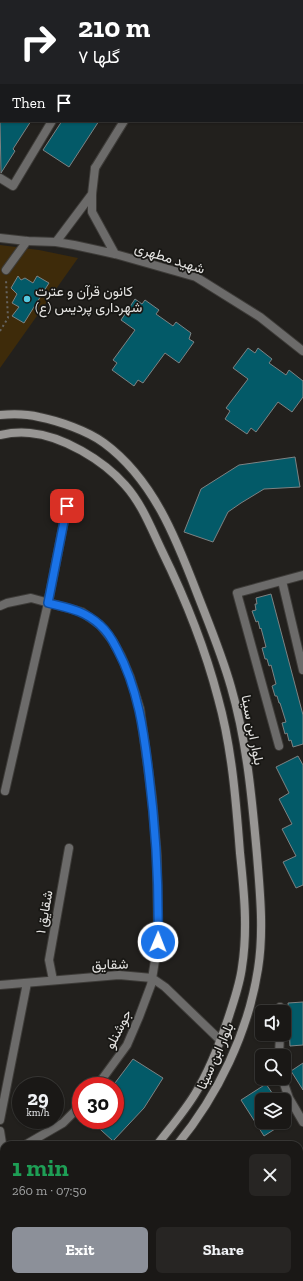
<!DOCTYPE html>
<html lang="en">
<head>
<meta charset="utf-8">
<style>
  body { margin:0; font-family:"Zilla Slab",Vazirmatn,serif; background:#272523; color:#f1f3f6; height:100vh; display:flex; flex-direction:column; font-size:15px; white-space:nowrap }
  * { box-sizing:border-box; margin:0 }
  p { font-size:13px; color:#9fa0a1 }
  .icon { flex:none; width:22px; height:22px; fill:none; stroke:currentColor; stroke-width:2; stroke-linecap:round; stroke-linejoin:round }
  .map { position:relative; flex:1; overflow:hidden }
  .sheet { position:absolute; left:0px; top:1141px; width:303px; height:140px; display:flex; flex-direction:column; background:#1a1816; border-radius:12px 12px 0 0; box-shadow:0 1px 3px #0004,0 0 0 1px #383735 }
  .sheet>* { flex:none }
  .banner { position:absolute; left:0px; top:0px; width:303px; height:122px; box-shadow:0 1px 3px #0004,0 0 0 1px #383735; background:#202124; color:#fff; overflow:hidden }
  .tools { position:absolute; left:255px; top:1005px; display:grid; gap:8px }
  .tools a { display:grid; place-items:center; width:36px; height:36px; border-radius:6px; background:#1a1816; box-shadow:0 1px 3px #0004,0 0 0 1px #383735; font-size:20px }
  .speed { position:absolute; left:12px; top:1077px; display:flex; gap:8px; font-size:20px; font-weight:700; text-align:center }
  .speed>* { display:grid; place-content:center; width:52px; height:52px; border-radius:50%; background:#1a1816; box-shadow:0 1px 3px #0004,0 0 0 1px #383735; line-height:1 }
  .speed small { font-size:10px; font-weight:400 }
  .speed .limit { border:6px solid #d22; background:#fff; color:#111 }
  .pin { position:absolute; display:grid; place-items:center; width:34px; height:34px; color:#fff; margin:-17px; border-radius:8px; box-shadow:0 2px 6px #0006 }
  .me { position:absolute; width:44px; margin:-22px; rotate:1deg; stroke-linejoin:round; filter:drop-shadow(0 0 3px #0008) }
  .turn { display:flex; align-items:center; gap:14px; height:84px; padding:0 12px; font-size:18px }
  .turn .icon { width:52px; height:52px; stroke-width:2.5 }
  .turn b { display:block; font-size:28px; line-height:34px }
  .then { display:flex; align-items:center; height:38px; padding:0 12px; background:#0003; gap:8px; font-size:15px }
  .round { display:grid; place-items:center; flex:none; width:42px; height:42px; border-radius:6px; background:#272523 }
  .summary { display:flex; align-items:center; justify-content:space-between; height:68px; padding:0 12px }
  h1 { font-size:24px; font-weight:700; line-height:30px; color:#1e9e55 }
  .cta { display:flex; gap:8px; margin-top:auto; padding:8px 12px }
  .cta a { flex:1; height:46px; border-radius:6px; background:#8c9099; color:#fff; font-size:16px; font-weight:700; line-height:46px; text-align:center }
  .cta a+a { background:#272523; color:#f1f3f6 }
  .map>svg:first-child { display:block }
</style>
</head>
<body>
<div class="map">
<svg width="303" height="1281" viewBox="0 0 303 1281">
  <rect width="100%" height="100%" fill="#22201d"/>
  <!-- green -->
  <path fill="#3e2b0a" d="M0,245L39,250L78,258L0,368Z"/>
  <!-- forest -->
  <path fill="#674b1b" d="M299,1251L303,1252V1281H142L151,1277H299Z"/>
  <!-- building -->
  <path fill="#035a68" stroke="#7d8283" d="M0,121H31L13,149L15,151L1,173Z
    M62,121H99L69,167L43,150Z
    M18,276L21,280L25,278L33,283L37,276L49,283L24,323L12,316L19,307L12,303L17,294L11,288Z
    M135,299L142,304L145,300L159,310L156,314L173,326L176,322L191,333L189,339L194,342L179,363L165,353L143,383L138,380L134,386L112,370L117,363L113,360L135,330L121,320Z
    M248,348L255,353L258,348L272,359L269,363L286,375L289,370L303,381V397L292,412L278,402L256,432L251,428L247,434L225,419L230,411L226,408L248,379L233,368Z
    M295,457L300,487L264,489L241,503L228,512L213,542L184,532L201,489L239,465Z
    M271,594L303,715V744L293,747L291,740L289,741L287,733L285,734L282,723L286,722L280,703H279L277,696H275L272,686L276,684L271,665L269,666L267,659H265L262,648L266,647L261,628L260,629L258,621L256,622L252,611L256,610L255,604H257L256,598Z
    M298,756L303,765V885L296,888L283,862L296,856L282,829L292,824L279,799L289,793L276,767Z
    M303,1002V1045L290,1046L288,1003Z
    M133,1059L163,1078L144,1108L113,1141L90,1120H115V1083Z
    M303,1063V1090L291,1071Z
    M266,1084L277,1100H262V1122H286L264,1136L241,1100Z"/>
  <g fill="none" stroke-linecap="round" stroke-linejoin="round">
    <!-- minor casing -->
    <g stroke="#3d3b38" stroke-width="10">
      <path id="minor" d="M94,0L95,1
        M125,1V0
        M199,1V0
        M95,168L124,121
        M0,178L13,186L52,121
        M6,270L27,241
        M282,581L303,670
        M0,606L7,603L31,598L82,612L100,625L112,640L121,656L130,677L140,709L152,797L157,856L158,942L151,985L139,1017L127,1045L97,1086
        M279,746L237,593L303,575
        M5,791L48,603L67,506
        M53,980L49,960L69,848
        M0,985L119,975L152,978L165,987L220,1040
        M280,1012V1007
        M279,1056L280,1034
        M282,1078L289,1098L303,1122
        M0,1120L27,983
        M0,1131L4,1156
        M25,1145L63,1123L81,1105"/>
    </g>
    <!-- tertiary casing -->
    <g stroke="#3d3b38" stroke-width="10">
      <path id="tertiary" d="M95,168L92,194V212L115,254
        M0,238L27,241L56,242L92,194
        M56,242L74,245L115,254L196,277L260,317L303,351
        M299,1195L303,1196"/>
    </g>
    <!-- secondary casing -->
    <g stroke="#3d3b38" stroke-width="10">
      <path id="secondary" d="M0,415C12,414 27,414 39,417C59,421 88,431 104,443C153,479 176,538 197,593C209,624 222,655 231,687C247,742 252,799 257,855C260,893 264,931 258,969C248,1033 218,1095 177,1145
        M0,435C9,433 20,432 30,433C63,436 103,460 125,485C142,504 151,528 162,551C185,598 205,648 218,698C232,748 236,801 240,853C244,891 248,929 242,967C240,984 234,1000 229,1016C220,1043 210,1070 195,1094C184,1112 170,1128 157,1145
        M299,1159L303,1157
        M299,1181L303,1179
        M0,1256L4,1254
        M0,1277L4,1275"/>
    </g>
    <!-- path -->
    <path stroke="#666461" stroke-width="2" stroke-dasharray="2 3" stroke-linecap="butt" d="M0,331L8,318L6,280"/>
    <!-- minor -->
    <use href="#minor" stroke="#6c6b6a" stroke-width="8"/>
    <!-- tertiary -->
    <use href="#tertiary" stroke="#6c6b6a" stroke-width="8"/>
    <!-- secondary -->
    <use href="#secondary" stroke="#989694" stroke-width="8"/>
  </g>
  <g fill="none" stroke-linecap="round" stroke-linejoin="round">
    <!-- route casing -->
    <g stroke="#114b97" stroke-width="10">
      <path id="route" d="M67,506L48,603C67,608 84,610 100,625C107,631 113,641 117,649C138,688 144,732 149,775C156,831 159,886 158,942"/>
    </g>
    <!-- route -->
    <use href="#route" stroke="#1a73e8" stroke-width="7"/>
  </g>
  <!-- markers -->
  <circle fill="#56c9e0" stroke="#181714" stroke-width="1.5" cx="27" cy="299" r="4"/>
  <g text-anchor="middle" stroke-width="3.5" stroke-linejoin="round" paint-order="stroke">
    <!-- street labels -->
    <g font-size="14" fill="#e4e3e1" stroke="#181714">
      <text transform="translate(170 258) rotate(18)" y="5">شهید مطهری</text>
      <text transform="translate(253 730) rotate(79)" y="5">بلوار ابن سینا</text>
      <text transform="translate(44 912) rotate(-80)" y="5">شقایق ۱</text>
      <text transform="translate(110 964) rotate(-1)" y="5">شقایق</text>
      <text transform="translate(118 1029) rotate(-63)" y="5">جوشنلو</text>
      <text transform="translate(215 1056) rotate(-66)" y="5">بلوار ابن سینا</text>
    </g>
    <!-- poi labels -->
    <g font-size="14" fill="#e4e3e1" stroke="#181714" text-anchor="start">
      <text x="35" y="296">کانون قرآن و عترت<tspan x="35" dy="16">(ع) شهرداری پردیس</tspan></text>
    </g>
  </g>
</svg>
<div class="tools">
<a><svg class="icon" aria-label="sound" viewBox="0 0 24 24"><path d="M4 9h4l5-4v14l-5-4H4zM17 9q2 3 0 6"/></svg></a>
<a><svg class="icon" aria-label="search" viewBox="0 0 24 24"><circle cx="10" cy="10" r="6"/><path d="M15 15l6 6"/></svg></a>
<a><svg class="icon" aria-label="layers" viewBox="0 0 24 24"><path d="M12 4l9 5-9 5-9-5zM3 14l9 5 9-5"/></svg></a>
</div>
<div class="speed"><div>29<small>km/h</small></div><div class="limit">30</div></div>
<div class="pin" style="left:67px;top:506px;background:#d93025"><svg class="icon" aria-label="arrive" viewBox="0 0 24 24"><path d="M6 21V4h12l-3 4 3 4H6"/></svg></div>
<svg class="me" style="left:158px;top:942px" viewBox="-20 -20 40 40"><circle r="17" fill="#1a73e8" stroke="#fff" stroke-width="3"/><path d="M0-11L8 9 0 5-8 9z" fill="#fff"/></svg>
<div class="banner">
<div class="turn"><svg class="icon" aria-label="right" viewBox="0 0 24 24"><path d="M7 20v-9h11M14 6l5 5-5 5"/></svg><div><b>210 m</b>گلها ۷</div></div>
<div class="then">Then<svg class="icon" aria-label="arrive" viewBox="0 0 24 24"><path d="M6 21V4h12l-3 4 3 4H6"/></svg></div>
</div>
<section class="sheet">
<div class="summary"><div><h1>1 min</h1><p>260 m · 07:50</p></div><a class="round"><svg class="icon" aria-label="close" viewBox="0 0 24 24"><path d="M6 6l12 12M18 6L6 18"/></svg></a></div>
<div class="cta"><a>Exit</a><a>Share</a></div>
</section>
</div>
</body>
</html>
